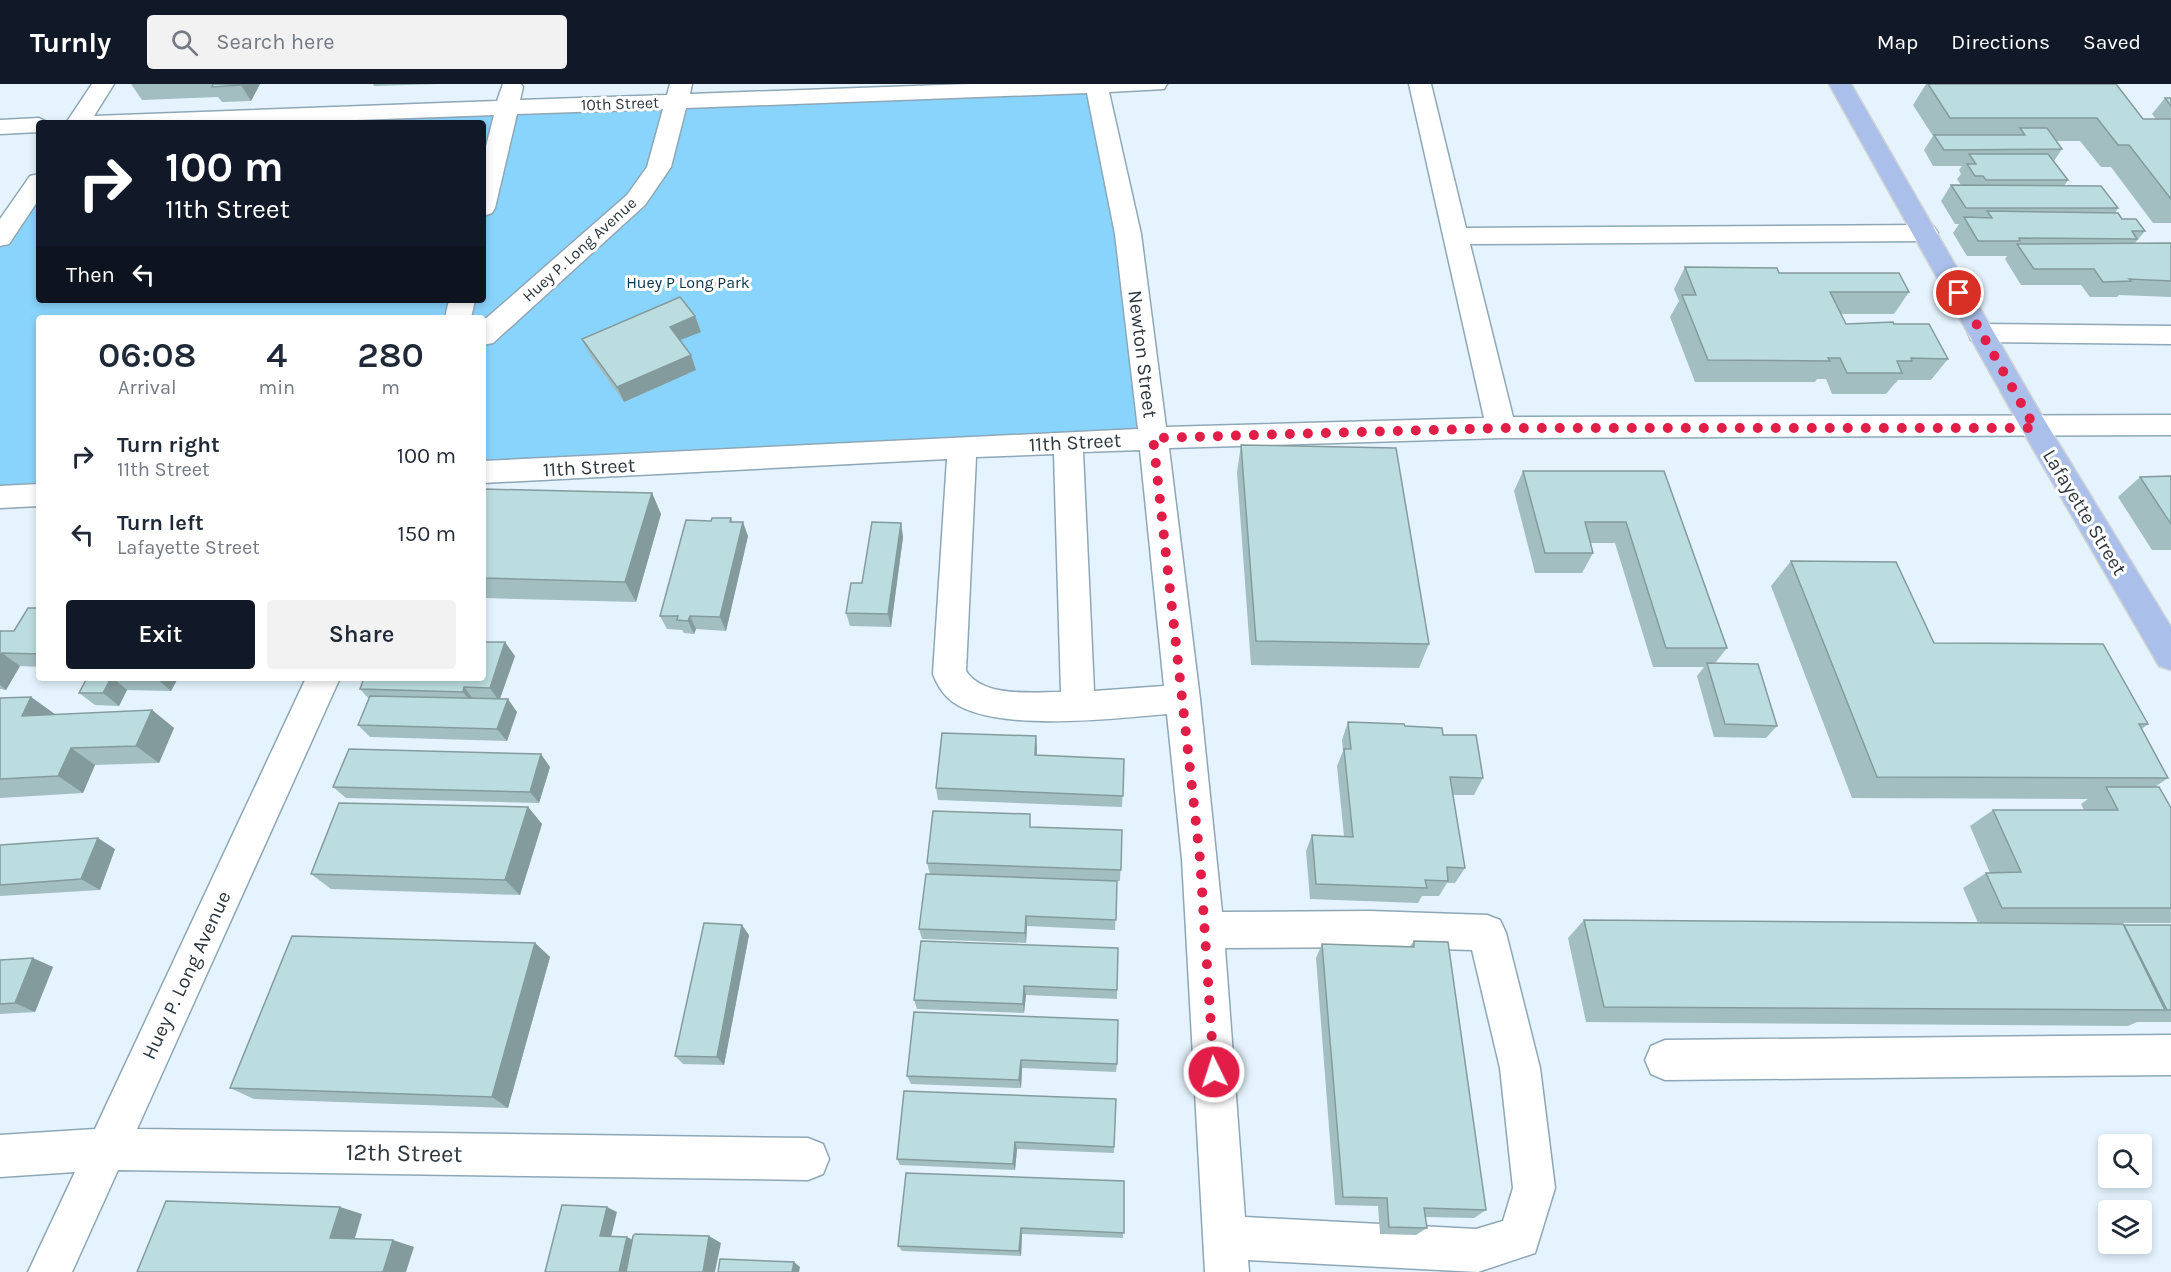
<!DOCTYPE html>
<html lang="en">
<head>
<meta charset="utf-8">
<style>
  body { margin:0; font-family:Karla,sans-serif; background:#f2f2f3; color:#1f2937; height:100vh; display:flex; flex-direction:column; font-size:22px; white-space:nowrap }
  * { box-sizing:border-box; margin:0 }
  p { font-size:20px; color:#747a83 }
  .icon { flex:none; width:33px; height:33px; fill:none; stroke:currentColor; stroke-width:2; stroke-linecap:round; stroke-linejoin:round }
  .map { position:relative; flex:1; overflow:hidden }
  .details { position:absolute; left:36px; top:231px; width:450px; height:366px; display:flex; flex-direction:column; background:#fff; border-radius:6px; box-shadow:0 3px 9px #0003 }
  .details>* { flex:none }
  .hud { position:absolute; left:36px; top:36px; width:450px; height:183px; border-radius:6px; box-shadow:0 3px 9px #0003; background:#111827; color:#fff; overflow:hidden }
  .fabs { position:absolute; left:2098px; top:1050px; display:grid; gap:12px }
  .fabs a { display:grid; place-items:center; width:54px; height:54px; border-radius:6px; background:#fff; box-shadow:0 3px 9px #0003; font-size:30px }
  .pin { position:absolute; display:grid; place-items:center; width:51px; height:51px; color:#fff; margin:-26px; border:3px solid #fff; border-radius:50%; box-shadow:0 2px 6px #0007 }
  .me { position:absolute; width:66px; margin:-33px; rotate:356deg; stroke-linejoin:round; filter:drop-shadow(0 0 4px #0008) }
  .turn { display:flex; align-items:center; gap:21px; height:126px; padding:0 30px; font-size:27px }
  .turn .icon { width:78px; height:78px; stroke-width:2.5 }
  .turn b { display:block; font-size:42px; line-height:51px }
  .then { display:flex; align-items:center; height:57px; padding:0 30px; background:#0003; gap:12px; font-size:22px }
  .eta { display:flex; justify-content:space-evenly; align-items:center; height:102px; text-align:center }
  .eta b { font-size:36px; font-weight:600; line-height:42px }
  .action { display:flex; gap:12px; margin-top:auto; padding:12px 30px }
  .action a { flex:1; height:69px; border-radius:6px; background:#111827; color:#fff; font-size:24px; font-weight:600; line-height:69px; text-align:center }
  .action a+a { background:#f2f2f3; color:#1f2937 }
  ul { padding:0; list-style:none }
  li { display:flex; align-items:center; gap:18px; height:78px; padding:0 30px }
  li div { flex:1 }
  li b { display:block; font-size:22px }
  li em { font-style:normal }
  header { display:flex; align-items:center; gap:36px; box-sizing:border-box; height:84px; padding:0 30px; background:#111827; color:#fff }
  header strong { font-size:28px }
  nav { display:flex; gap:33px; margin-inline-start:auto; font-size:21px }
  .search { width:420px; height:54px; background:#f2f2f3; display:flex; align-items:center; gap:15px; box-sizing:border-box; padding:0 21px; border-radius:6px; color:#747a83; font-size:22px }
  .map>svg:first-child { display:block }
</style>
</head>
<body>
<header>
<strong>Turnly</strong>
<div class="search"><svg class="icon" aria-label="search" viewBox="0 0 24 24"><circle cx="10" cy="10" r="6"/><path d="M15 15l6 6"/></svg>Search here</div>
<nav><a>Map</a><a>Directions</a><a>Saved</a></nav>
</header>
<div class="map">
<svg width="2171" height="1188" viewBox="0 0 2171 1188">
  <rect width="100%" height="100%" fill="#e4f3fd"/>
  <!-- green -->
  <path fill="#89d4fd" d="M1096,2L1153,354L483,388V234H39V411L0,413V154L39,97V216H483V39H84Z"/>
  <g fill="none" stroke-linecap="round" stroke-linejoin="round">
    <!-- minor casing -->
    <g stroke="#8ea7b6" stroke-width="3">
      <path id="minor" d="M92,0H114L94,32L497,17L503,0H521L523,3L520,16L667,11L670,0H692L690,10L969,0H1167L1164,5L1109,8L1141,150L1166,343L1484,334L1409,0H1431L1466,144L1925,141L1934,143L1938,149L1934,155L1925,157L1470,160L1513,333L2171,331V351L1501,354L1169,364L1200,615L1222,828L1370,827L1487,831L1500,836L1506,849L1540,984L1555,1104L1535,1169L1478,1188L1248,1176L1249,1188H1205L1182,775L1167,630C1117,634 984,651 947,613C941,607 936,598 933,590L947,375L483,399V377L1138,345L1115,150L1087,9L686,24L671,83L645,121L493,259L483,261V237L627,111L647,83L663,25L517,30L495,124L492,129L483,132V74L494,31L274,39H66ZM1140,366L1164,602L1094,607L1083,368ZM1054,370L1061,608C1032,608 984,614 966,587L976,373ZM1370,863L1472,866L1500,984L1513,1104L1503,1137L1476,1145L1245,1133L1225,864Z
        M39,34L49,39H39V48L0,50V36Z
        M39,90V115L9,160L0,162V135L30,92Z
        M449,216H475L471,234H445Z
        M1981,240L2171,242V260L1981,258L1971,256L1968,249L1971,242Z
        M39,400V422L0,424V402Z
        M306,594H340L137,1045L808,1054L823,1060L829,1075L823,1090L808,1096L118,1086L72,1188H28L75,1088L0,1093V1051L95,1045Z
        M2171,951V991L1665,996L1651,990L1645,976L1651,962L1665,956Z"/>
    </g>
    <!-- major casing -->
    <g stroke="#d1d3d4" stroke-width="3">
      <path id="major" d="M1829,0H1851L2045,337L2171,543V586L2159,582L2021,344Z"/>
    </g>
    <!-- minor -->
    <use href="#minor" fill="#fff" fill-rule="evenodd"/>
    <!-- major -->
    <use href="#major" fill="#aac0ea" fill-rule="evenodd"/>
  </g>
  <!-- wall -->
  <path fill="#a2bec1" d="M131,0H260L251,17L222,18L218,13L142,16Z
    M373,0H439L374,2Z
    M1926,0H2116L2143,35H2156L2152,30L2165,14H2171V139H2153L2111,83H2101L2080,57H2056L2062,65L2054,77L2068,96L2064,102L2118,124L2115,129L2122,135L2145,147L2135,159H2171V213L2119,211L2117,213H2090L2081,201H2021L2005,175L2007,172H1967L1953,149L1959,140H1955L1941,117L1951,101H1961L1957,95L1961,90L1959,86L1962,82H1933L1924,66L1933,52L1913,21Z
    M1685,183L1779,189L1909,208L1894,230H1841L1846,240H1894L1948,275L1931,296H1898L1896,299H1895L1886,310H1832L1826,295H1817L1815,298H1695L1670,233L1679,217L1674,205Z
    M701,248L680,256L691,271L696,286L624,318L589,270L582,255Z
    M1241,361L1429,560L1419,584L1251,581L1237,388Z
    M1523,387H1664L1727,564L1715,579L1777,642L1766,654L1714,653L1697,592L1704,583H1653L1615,459H1590L1593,469L1582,489H1535L1514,407Z
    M2171,392V466H2152L2118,413L2140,393Z
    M483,405L652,409L661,430L636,518L483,514Z
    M731,434L733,438L748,452L726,547L696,545L694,550L684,549L682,546L667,545L660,532L711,437Z
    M901,439L903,453L891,543L850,542L846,529L862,499Z
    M1791,477L1934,559L2148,640L2142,645L2168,694L2155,703L2171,724V839H1993L2124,842L2171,841V938H2137L2128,942L1586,938L1568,854L1584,836L1978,839L1963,804L1986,789H1990L1970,742L1993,726H2084L2081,720L2088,715L1852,714L1771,502Z
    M39,524V583L20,582L6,606L0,605V547H14Z
    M515,572L500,615L517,628L507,657L370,653L358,641L369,615L360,605Z
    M87,594H178L171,607L127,606L119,622L95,621L79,609Z
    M31,613L56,631L152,626L174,644L159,679L95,681L83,709L0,714V614Z
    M1348,638L1405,642L1443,651L1483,694L1474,711H1453L1465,784L1455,799H1447L1439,812H1422L1418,819L1310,815L1306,767L1312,751L1344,752L1337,682L1343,667L1342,656Z
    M1037,664V671L1124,675L1122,723L938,716L936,704Z
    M550,683L539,719L346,714L333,703Z
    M528,723L542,740L520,811L331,805L311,790Z
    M1031,743L1122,746L1120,797L930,790L927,779Z
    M0,761L115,765L100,806L0,812Z
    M1117,797L1115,846L1027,842L1026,859L922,855L919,845Z
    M749,851L724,981L683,980L675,972Z
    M1414,857L1486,1126L1474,1134L1425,1133L1427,1144L1416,1151L1380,1150L1378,1122L1335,1121L1316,874L1322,860L1410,862Z
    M535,859L550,873L508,1024L254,1015L230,1004Z
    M1118,864L1117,915L1026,911L1024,929L917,925L914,916Z
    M0,876L53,883L35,928L0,930Z
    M914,928L1117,980L1116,988L1022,984L1021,1004L911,1000L907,992Z
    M904,1007L1114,1063V1069L1017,1065L1015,1086L900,1081L897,1075Z
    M1124,1097L1123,1154L1022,1150L1021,1172L902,1167L898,1162Z"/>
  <!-- shaded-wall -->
  <path fill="#849b9d" d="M242,0H260L251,17L241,1Z
    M695,232L701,248L675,258L670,243Z
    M691,271L696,286L624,318L617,303Z
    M652,409L661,430L636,518L625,498Z
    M743,438L748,452L726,547L720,533Z
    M901,439L903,453L891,543L888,530Z
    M690,532L696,545L694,550L688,537Z
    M505,558L515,572L499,617L490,604Z
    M2,569L20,582L6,606L0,601V573Z
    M111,594H113L127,606L119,622L103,609Z
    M156,594H178L171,607Z
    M464,603L474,616L473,621L463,608Z
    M31,613L56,631L22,632Z
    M508,615L517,628L507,657L497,645Z
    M152,626L174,644L159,679L136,662Z
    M1036,652L1037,664L1036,683L1035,671Z
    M71,664L95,681L83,709L58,692Z
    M541,670L550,683L539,719L530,708Z
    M528,723L542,740L520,811L505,796Z
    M98,754L115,765L100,806L81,795Z
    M1026,832L1027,842L1026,859L1025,849Z
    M742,841L749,851L724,981L717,973Z
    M535,859L550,873L508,1024L492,1013Z
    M33,874L53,883L35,928L15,919Z
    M1024,902L1026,911L1024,929L1023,920Z
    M1021,976L1022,984L1021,1004L1019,996Z
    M1015,1058L1017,1065L1015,1086L1013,1080Z
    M340,1123L362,1130L353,1161L330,1154Z
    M607,1123L617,1128L610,1157L600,1152Z
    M1021,1144L1022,1150L1021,1172L1019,1167Z
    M709,1152L721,1159L715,1188H703Z
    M627,1153L637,1158L630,1188H619Z
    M393,1156L414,1163L406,1188H383Z
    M794,1178L800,1183L799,1188H792Z"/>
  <!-- building -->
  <path fill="#bcdde0" stroke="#849b9d" stroke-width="1.5" d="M213,0H242L241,1L212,3Z
    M1928,0H2116L2143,35H2171V115L2129,61H2118L2097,34H1950Z
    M2165,14H2171V22Z
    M2020,44H2047L2062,65L1944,66L1934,51H2025Z
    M1969,70H2048L2068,96H1986L1983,92H1975L1967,80H1976Z
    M1951,101L2101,102L2118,124H1966Z
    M1987,127L2118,129L2122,135H2136L2145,147H2132L2137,155L2019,154L2020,157H1978L1964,133L1992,134Z
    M2171,159V197L2129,195L2131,197L2103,198L2094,185H2034L2017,160Z
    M1685,183L1777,184L1779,189H1899L1909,208H1830L1846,240L1893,238L1894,240H1929L1948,275L1911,274L1912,277H1897L1902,289H1847L1840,274H1828L1830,277L1708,276L1682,211H1696Z
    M680,213L695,232L670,243L691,271L617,303L582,255Z
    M1241,361L1396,364L1429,560L1256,557Z
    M1523,387H1664L1727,564H1666L1626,438H1585L1593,469H1545Z
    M2171,392V440L2140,393Z
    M483,405L652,409L625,498L483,494Z
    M712,434H731L730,438H743L720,533L690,532L688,537L677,536L678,532H660L686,436L711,437Z
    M872,438L901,439L888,530L846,529L851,499H862Z
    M1791,477L1896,478L1934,559L2103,560L2148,640H2139L2168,694L1877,693Z
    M28,524H39V570L2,569L0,573V547H14Z
    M483,558H505L490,604L464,603L463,608L360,605L364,594H483Z
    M1707,579L1758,580L1777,642L1725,640Z
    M87,594H111L103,609H79Z
    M370,612L508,615L497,645L358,641Z
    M31,613L22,632L152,626L136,662L71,664L58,692L0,695V614Z
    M1348,638L1404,640L1405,642L1442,644L1443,651H1476L1483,694L1450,693L1465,784L1447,783L1448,797L1425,796L1427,804L1316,800L1312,751L1353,753L1344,665H1351Z
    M942,649L1036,652L1035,671L1124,675L1123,712L936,704Z
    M349,665L541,670L530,708L333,703Z
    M2106,703H2159L2171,724V824H2002L1986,789L2021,788L1993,726H2118Z
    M339,719L528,723L505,796L311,790Z
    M933,727L1030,730V743L1122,746L1121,786L927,779Z
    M98,754L81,795L0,801V761Z
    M926,790L1117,797L1116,836L1026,832L1025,849L919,845Z
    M1584,836L2123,840L2165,926L1604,923Z
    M704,839L742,841L717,973L675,972Z
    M2124,841H2171V926H2167Z
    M292,852L535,859L492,1013L230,1004Z
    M921,857L1118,864L1117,906L1024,902L1023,920L914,916Z
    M1414,857L1448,858L1486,1126L1424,1124L1427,1144L1389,1143L1387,1114L1343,1113L1322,860L1414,863Z
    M33,874L15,919L0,920V876Z
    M914,928L1118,936L1117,980L1021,976L1019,996L907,992Z
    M904,1007L1116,1015L1114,1063L1015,1058L1013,1080L897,1075Z
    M906,1089L1124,1097V1149L1021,1144L1019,1167L898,1162Z
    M166,1117L340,1123L330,1154L393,1156L383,1188H137Z
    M562,1121L607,1123L600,1152L627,1153L619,1188H545Z
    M635,1150L709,1152L703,1188H626L633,1152Z
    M720,1175L794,1178L792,1188H718Z"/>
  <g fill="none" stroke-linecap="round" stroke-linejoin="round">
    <!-- route -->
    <path stroke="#e11d48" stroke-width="10" stroke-dasharray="0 18" d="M1214,988L1200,775L1153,354L1501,344H2035L1959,209"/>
  </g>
  <g text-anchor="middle" stroke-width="6" stroke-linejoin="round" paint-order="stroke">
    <!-- far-street labels -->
    <g font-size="16" fill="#2d373d" stroke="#fff">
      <text transform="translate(620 19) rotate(-2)" y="6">10th Street</text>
      <text transform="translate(579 165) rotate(-42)" y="6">Huey P. Long Avenue</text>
    </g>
    <!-- far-park labels -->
    <g font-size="16" fill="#073347" stroke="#fff">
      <text x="688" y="204">Huey P Long Park</text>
    </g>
    <!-- street labels -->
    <g font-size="20" fill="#2d373d" stroke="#fff">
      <text transform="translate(1143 270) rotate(83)" y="7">Newton Street</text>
      <text transform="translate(1075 358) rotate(-3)" y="7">11th Street</text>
      <text transform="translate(589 383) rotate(-3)" y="7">11th Street</text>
      <text transform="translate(2085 428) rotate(59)" y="7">Lafayette Street</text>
      <text transform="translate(186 891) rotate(-65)" y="7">Huey P. Long Avenue</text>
    </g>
    <!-- near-street labels -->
    <g font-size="24" fill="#2d373d" stroke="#fff">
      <text transform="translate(404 1069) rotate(1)" y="8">12th Street</text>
    </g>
  </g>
</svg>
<div class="fabs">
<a><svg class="icon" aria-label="search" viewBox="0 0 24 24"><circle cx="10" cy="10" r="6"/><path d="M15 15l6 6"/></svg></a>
<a><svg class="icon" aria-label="layers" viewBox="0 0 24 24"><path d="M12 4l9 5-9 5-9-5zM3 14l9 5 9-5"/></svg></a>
</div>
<div class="pin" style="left:1959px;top:209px;background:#d93025"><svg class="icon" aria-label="arrive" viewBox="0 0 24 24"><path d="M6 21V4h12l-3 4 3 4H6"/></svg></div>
<svg class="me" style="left:1214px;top:988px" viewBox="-20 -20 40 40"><circle r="17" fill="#e11d48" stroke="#fff" stroke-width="3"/><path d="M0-11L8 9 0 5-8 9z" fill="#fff"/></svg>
<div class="hud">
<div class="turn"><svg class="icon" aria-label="right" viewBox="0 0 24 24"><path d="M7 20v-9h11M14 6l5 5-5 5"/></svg><div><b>100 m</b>11th Street</div></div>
<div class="then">Then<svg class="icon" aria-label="left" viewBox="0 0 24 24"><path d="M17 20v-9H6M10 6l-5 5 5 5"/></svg></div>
</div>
<section class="details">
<div class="eta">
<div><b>06:08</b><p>Arrival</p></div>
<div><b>4</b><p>min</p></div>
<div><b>280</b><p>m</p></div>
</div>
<ul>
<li><svg class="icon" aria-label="right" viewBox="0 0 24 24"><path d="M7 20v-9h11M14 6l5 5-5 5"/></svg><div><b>Turn right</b><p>11th Street</p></div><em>100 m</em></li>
<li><svg class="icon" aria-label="left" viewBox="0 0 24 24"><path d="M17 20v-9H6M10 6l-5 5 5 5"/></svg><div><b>Turn left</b><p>Lafayette Street</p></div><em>150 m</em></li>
</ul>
<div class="action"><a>Exit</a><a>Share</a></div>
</section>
</div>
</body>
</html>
